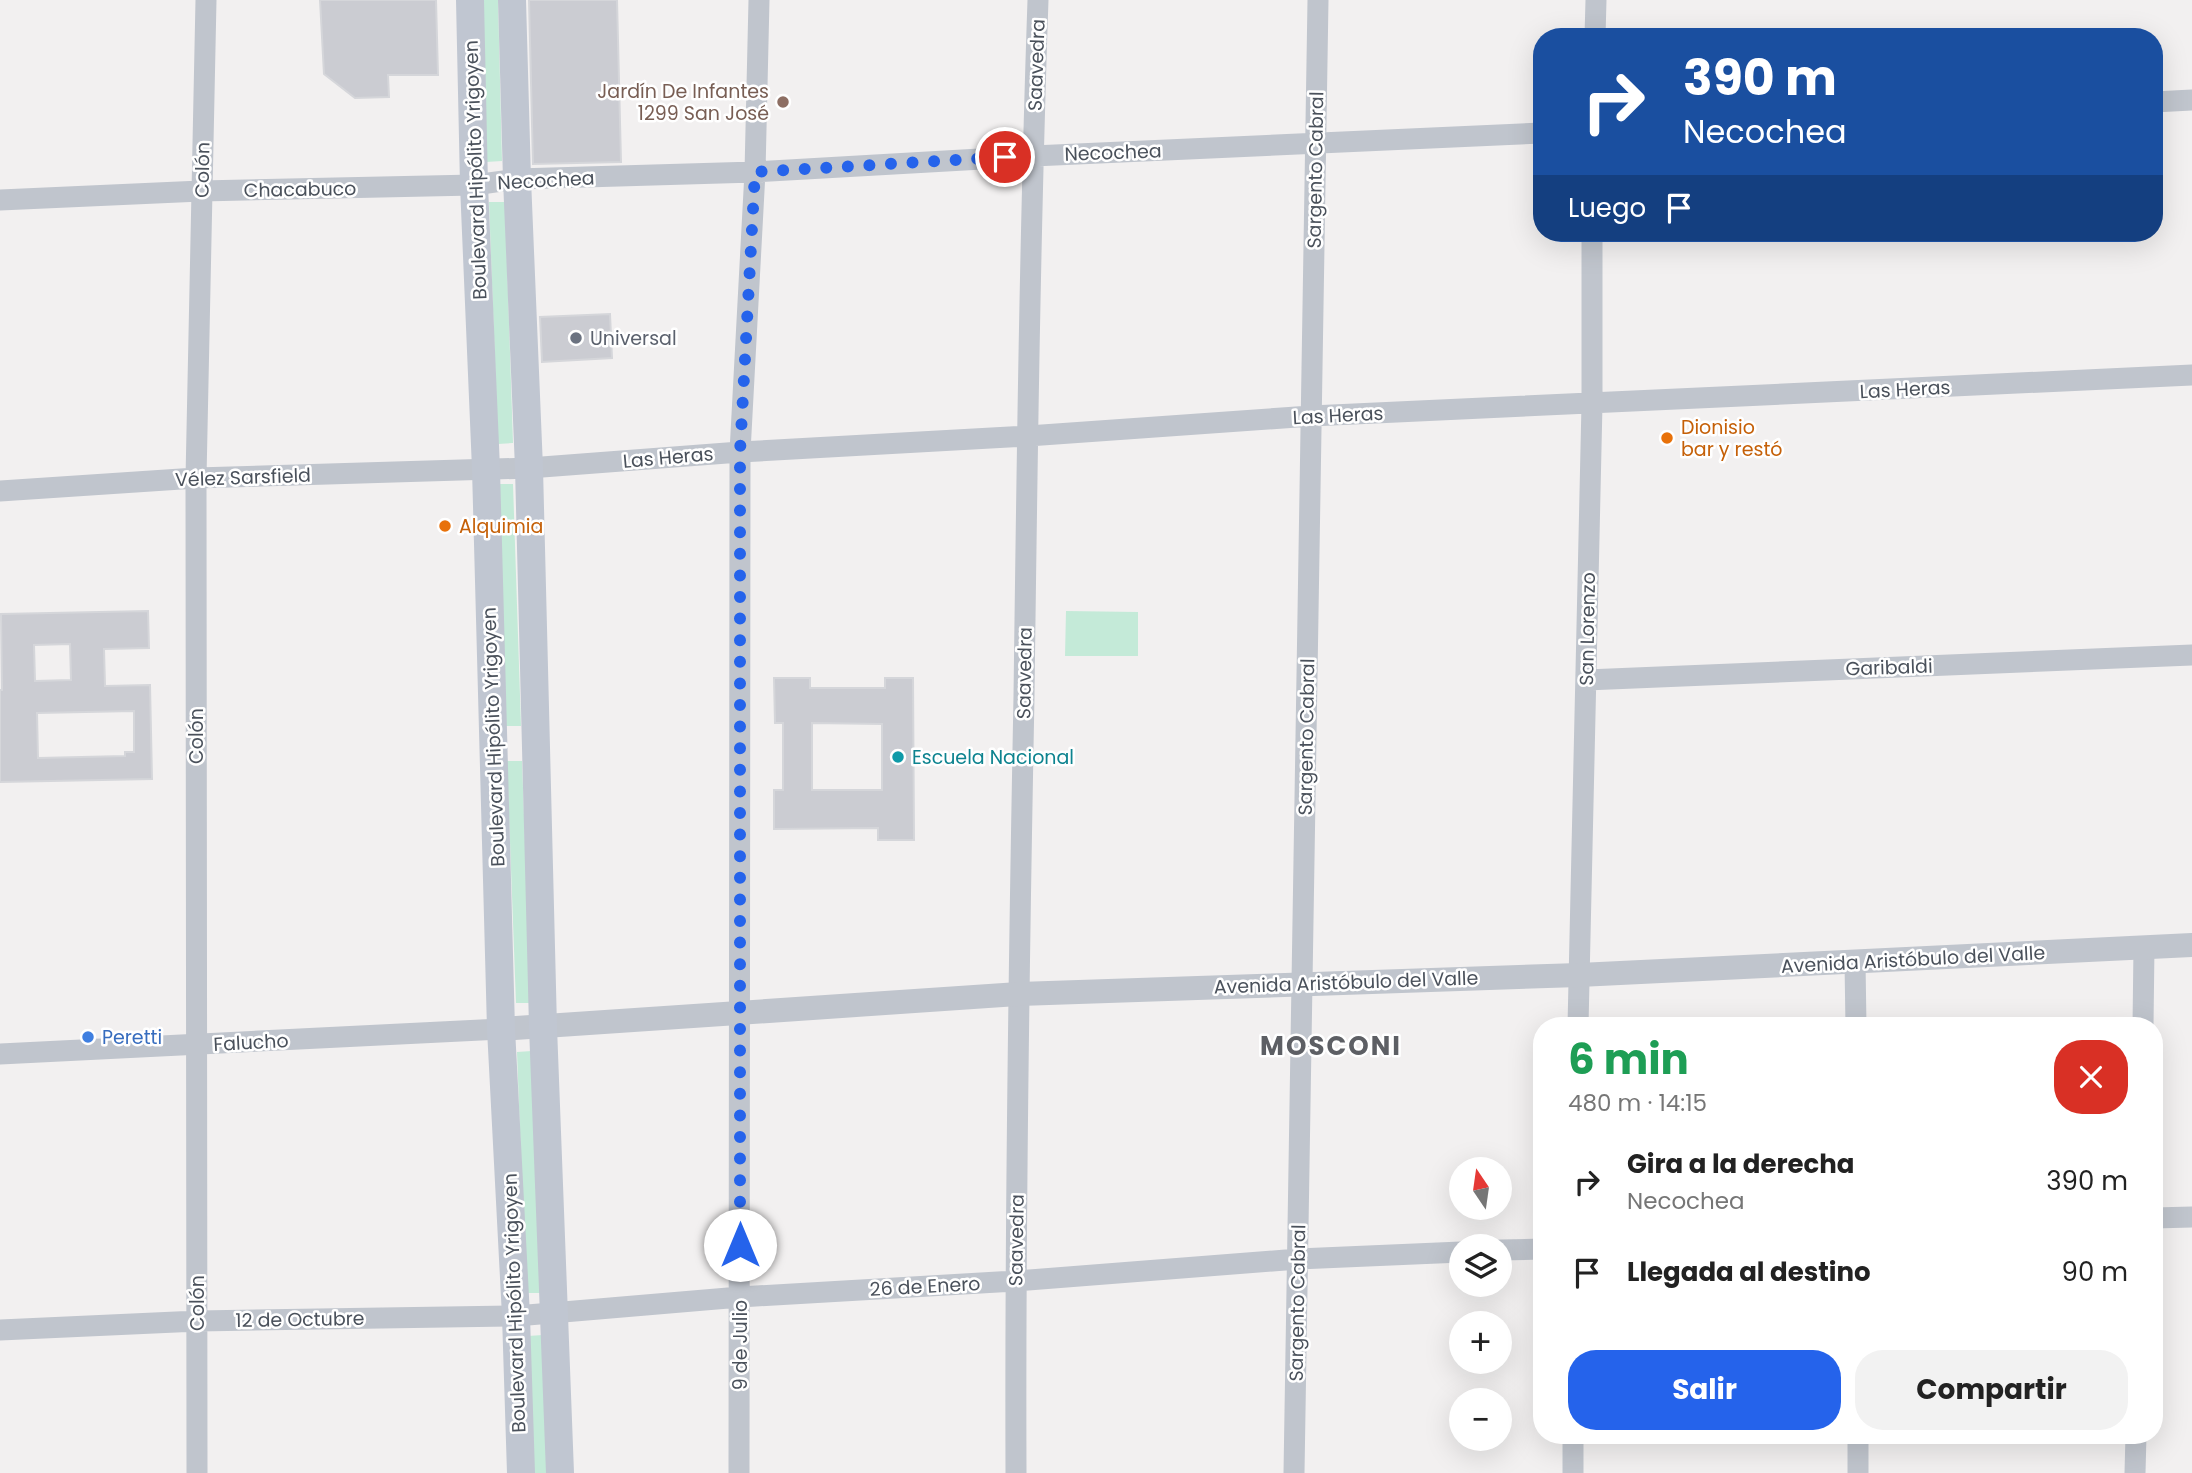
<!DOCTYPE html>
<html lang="es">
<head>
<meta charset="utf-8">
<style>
  body { margin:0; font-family:Poppins,sans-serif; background:#f2f2f2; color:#222; height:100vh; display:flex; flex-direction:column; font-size:26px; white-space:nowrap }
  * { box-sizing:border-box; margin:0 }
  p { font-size:23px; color:#767676 }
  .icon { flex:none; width:38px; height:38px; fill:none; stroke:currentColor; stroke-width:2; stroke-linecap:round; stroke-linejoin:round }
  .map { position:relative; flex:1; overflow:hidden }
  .drawer { position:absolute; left:1533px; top:1017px; width:630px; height:427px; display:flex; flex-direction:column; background:#fff; border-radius:28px; box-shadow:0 7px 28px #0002 }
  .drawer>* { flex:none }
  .hud { position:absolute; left:1533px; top:28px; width:630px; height:214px; border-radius:28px; box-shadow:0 7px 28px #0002; background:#1a4fa0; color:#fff; overflow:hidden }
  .needle { width:46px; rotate:347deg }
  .fabs { position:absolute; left:1449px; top:1157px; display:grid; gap:14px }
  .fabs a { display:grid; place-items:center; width:63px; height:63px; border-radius:50%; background:#fff; box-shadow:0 7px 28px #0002; font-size:35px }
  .pin { position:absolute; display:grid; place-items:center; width:60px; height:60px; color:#fff; margin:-30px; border:4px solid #fff; border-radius:50%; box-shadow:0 2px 7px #0007 }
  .me { position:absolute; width:77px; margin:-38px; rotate:0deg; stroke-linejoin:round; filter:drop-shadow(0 0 5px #0008) }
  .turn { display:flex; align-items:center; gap:24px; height:147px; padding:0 35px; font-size:32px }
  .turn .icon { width:91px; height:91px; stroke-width:2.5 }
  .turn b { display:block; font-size:49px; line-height:60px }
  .then { display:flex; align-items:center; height:66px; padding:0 35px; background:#0003; gap:14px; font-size:26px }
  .round { display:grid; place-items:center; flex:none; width:74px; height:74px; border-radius:28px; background:#f2f2f2 }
  .overview { display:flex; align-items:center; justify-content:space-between; height:119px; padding:0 35px }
  h1 { font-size:42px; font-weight:700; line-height:52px; color:#1e9e55 }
  .primary-button { display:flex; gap:14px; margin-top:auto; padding:14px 35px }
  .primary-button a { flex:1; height:80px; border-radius:28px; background:#2563eb; color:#fff; font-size:28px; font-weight:700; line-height:80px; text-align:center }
  .primary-button a+a { background:#f2f2f2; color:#222 }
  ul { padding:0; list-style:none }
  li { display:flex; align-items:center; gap:21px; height:91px; padding:0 35px }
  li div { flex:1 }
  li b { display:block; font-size:26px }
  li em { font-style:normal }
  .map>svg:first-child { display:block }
</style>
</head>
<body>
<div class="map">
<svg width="2192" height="1473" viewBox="0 0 2192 1473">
  <rect width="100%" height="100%" fill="#f2f0f0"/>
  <!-- green -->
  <path fill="#c4ead8" d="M483,0H498L502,161L486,162Z
    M489,202H505L513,443L498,444Z
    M497,484H513L521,726H506Z
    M1066,611L1138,612V656H1065Z
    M507,761H522L531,1003H516Z
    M532,1051L541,1293H526L517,1052Z
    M543,1335L548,1473H533L528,1336Z"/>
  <!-- building -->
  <path fill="#cbccd2" stroke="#d5d6da" stroke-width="2" fill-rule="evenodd" d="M320,0H436L438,75H388L389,97L355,98L324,74Z
    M529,0H617L621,162L533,164Z
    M610,314L612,358L542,362L540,317Z
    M148,611L149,648L104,649L105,686L150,685L152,779L0,782V690H2L1,614ZM70,644L71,680L35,681L34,645ZM134,711V752H125V756L38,758L37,713Z
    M774,678H810V688H885V678H913L914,840H878V828L774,829V790H783V723H775ZM812,723L882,724V790H812Z"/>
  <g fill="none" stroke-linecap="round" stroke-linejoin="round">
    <!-- minor -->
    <path stroke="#c0c5cd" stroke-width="21" d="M1595,37L1596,0
      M2154,102L2192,100
      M0,200L201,191L474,185L517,179L755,172L1033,156L1542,133
      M0,491L196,478L529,468L740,452L1028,436L1311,416L2192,375
      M1586,680L2192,655
      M1855,962L1856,1026
      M1578,1026L1592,404V233
      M2143,1026L2144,947
      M0,1054L501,1029
      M2154,1218L2192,1217
      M1500,1250L1542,1249
      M0,1330L198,1321L516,1316L740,1297L1015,1281L1298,1259L1461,1252
      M197,1473L196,478L206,0
      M739,1473L740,452L755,172L759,0
      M1016,1473C1015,1214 1019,955 1024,696C1027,464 1030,232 1038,0
      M1294,1473L1318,0
      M1573,1473V1435
      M1858,1473V1435
      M2135,1473L2136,1435"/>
    <!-- tertiary -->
    <path stroke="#c0c5cd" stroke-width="24" d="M501,1029L1019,994L1579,975L2192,945"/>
    <!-- secondary -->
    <path stroke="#c0c6d1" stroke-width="28" d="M470,0L474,185L486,469L501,1029L516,1316L521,1473
      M512,0L517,179L529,468L543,1027L560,1473"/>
  </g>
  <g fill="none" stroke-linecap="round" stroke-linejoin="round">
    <!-- route -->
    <path stroke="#2563eb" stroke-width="12" stroke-dasharray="0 21.6" d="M740,1245V452L755,172L1005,157"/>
  </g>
  <!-- markers -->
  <circle fill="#8d6e63" stroke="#fff" stroke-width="2.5" cx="783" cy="102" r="7"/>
  <circle fill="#6b7280" stroke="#fff" stroke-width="2.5" cx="576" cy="338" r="7"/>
  <g fill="#e8710a" stroke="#fff" stroke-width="2.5">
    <circle cx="1667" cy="438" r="7"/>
    <circle cx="445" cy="526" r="7"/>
  </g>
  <circle fill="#0f9aa8" stroke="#fff" stroke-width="2.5" cx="898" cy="757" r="7"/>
  <circle fill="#3f7fe0" stroke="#fff" stroke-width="2.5" cx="88" cy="1037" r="7"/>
  <g text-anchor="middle" stroke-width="5" stroke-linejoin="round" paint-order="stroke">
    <!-- street labels -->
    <g font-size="19" fill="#4a515b" stroke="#fff">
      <text transform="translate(1036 65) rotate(-88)" y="7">Saavedra</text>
      <text transform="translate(1113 152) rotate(-2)" y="7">Necochea</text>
      <text transform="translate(202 170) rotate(-89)" y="7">Colón</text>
      <text transform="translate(475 170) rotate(-92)" y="7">Boulevard Hipólito Yrigoyen</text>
      <text transform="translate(1315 170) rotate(-89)" y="7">Sargento Cabral</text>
      <text transform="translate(546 180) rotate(-3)" y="7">Necochea</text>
      <text transform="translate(300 189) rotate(-1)" y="7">Chacabuco</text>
      <text transform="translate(1905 389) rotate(-3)" y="7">Las Heras</text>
      <text transform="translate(1338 415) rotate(-3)" y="7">Las Heras</text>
      <text transform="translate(668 457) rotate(-5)" y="7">Las Heras</text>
      <text transform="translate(243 477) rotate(-2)" y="7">Vélez Sarsfield</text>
      <text transform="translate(1587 629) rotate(-89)" y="7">San Lorenzo</text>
      <text transform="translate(1889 667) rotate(-2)" y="7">Garibaldi</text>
      <text transform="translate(1024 673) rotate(-89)" y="7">Saavedra</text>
      <text transform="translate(196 736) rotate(-90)" y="7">Colón</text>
      <text transform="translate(493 737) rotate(-92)" y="7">Boulevard Hipólito Yrigoyen</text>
      <text transform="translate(1306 737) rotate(-89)" y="7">Sargento Cabral</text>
      <text transform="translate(1913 959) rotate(-3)" y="7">Avenida Aristóbulo del Valle</text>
      <text transform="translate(1346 982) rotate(-2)" y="7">Avenida Aristóbulo del Valle</text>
      <text transform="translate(251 1042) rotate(-3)" y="7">Falucho</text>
      <text transform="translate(1016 1240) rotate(-89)" y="7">Saavedra</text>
      <text transform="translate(925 1286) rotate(-3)" y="7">26 de Enero</text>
      <text transform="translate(197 1303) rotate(-90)" y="7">Colón</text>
      <text transform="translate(514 1303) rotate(-92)" y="7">Boulevard Hipólito Yrigoyen</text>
      <text transform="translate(1297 1303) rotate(-89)" y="7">Sargento Cabral</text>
      <text transform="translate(300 1319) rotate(-1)" y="7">12 de Octubre</text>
      <text transform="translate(740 1345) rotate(-90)" y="7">9 de Julio</text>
    </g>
    <!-- education labels -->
    <g font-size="19" fill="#785e54" stroke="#fff" text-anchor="end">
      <text x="769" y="98">Jardín De Infantes<tspan x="769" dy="22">1299 San José</tspan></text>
    </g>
    <!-- worship labels -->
    <g font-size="19" fill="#5b616d" stroke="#fff" text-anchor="start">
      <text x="590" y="345">Universal</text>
    </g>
    <!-- food labels -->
    <g font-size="19" fill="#c56008" stroke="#fff" text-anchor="start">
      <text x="1681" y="434">Dionisio<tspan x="1681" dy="22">bar y restó</tspan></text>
      <text x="459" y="533">Alquimia</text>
    </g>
    <!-- culture labels -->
    <g font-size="19" fill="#0d838f" stroke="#fff" text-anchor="start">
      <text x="912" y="764">Escuela Nacional</text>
    </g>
    <!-- shop labels -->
    <g font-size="19" fill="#366cbe" stroke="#fff" text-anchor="start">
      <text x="102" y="1044">Peretti</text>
    </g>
    <!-- district labels -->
    <g font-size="26" font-weight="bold" letter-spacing="2" fill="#5d5f64" stroke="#fff">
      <text x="1331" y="1055">MOSCONI</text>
    </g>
  </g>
</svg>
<div class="fabs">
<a><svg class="needle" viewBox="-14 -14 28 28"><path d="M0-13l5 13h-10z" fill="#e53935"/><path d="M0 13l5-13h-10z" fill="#767676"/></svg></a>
<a><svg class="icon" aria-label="layers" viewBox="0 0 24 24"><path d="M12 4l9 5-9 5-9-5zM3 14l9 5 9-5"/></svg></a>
<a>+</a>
<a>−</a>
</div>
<div class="pin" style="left:1005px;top:157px;background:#d93025"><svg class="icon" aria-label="arrive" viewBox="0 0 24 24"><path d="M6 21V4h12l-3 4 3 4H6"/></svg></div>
<svg class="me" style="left:740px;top:1245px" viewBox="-20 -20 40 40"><circle r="19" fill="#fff"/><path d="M0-13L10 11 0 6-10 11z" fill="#2563eb"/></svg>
<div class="hud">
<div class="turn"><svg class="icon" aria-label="right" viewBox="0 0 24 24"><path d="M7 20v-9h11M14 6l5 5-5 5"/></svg><div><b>390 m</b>Necochea</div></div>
<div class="then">Luego<svg class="icon" aria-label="arrive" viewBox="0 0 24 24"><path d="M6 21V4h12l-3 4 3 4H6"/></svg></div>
</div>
<section class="drawer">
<div class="overview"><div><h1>6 min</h1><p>480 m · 14:15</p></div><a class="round" style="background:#d93025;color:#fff"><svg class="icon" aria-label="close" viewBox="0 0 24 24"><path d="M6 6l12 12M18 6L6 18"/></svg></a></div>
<ul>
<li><svg class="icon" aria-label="right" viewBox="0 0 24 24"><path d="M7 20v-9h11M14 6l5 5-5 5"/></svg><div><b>Gira a la derecha</b><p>Necochea</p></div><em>390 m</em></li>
<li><svg class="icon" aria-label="arrive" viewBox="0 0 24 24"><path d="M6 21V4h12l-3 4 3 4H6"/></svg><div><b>Llegada al destino</b></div><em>90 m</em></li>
</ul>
<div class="primary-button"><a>Salir</a><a>Compartir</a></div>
</section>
</div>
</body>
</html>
